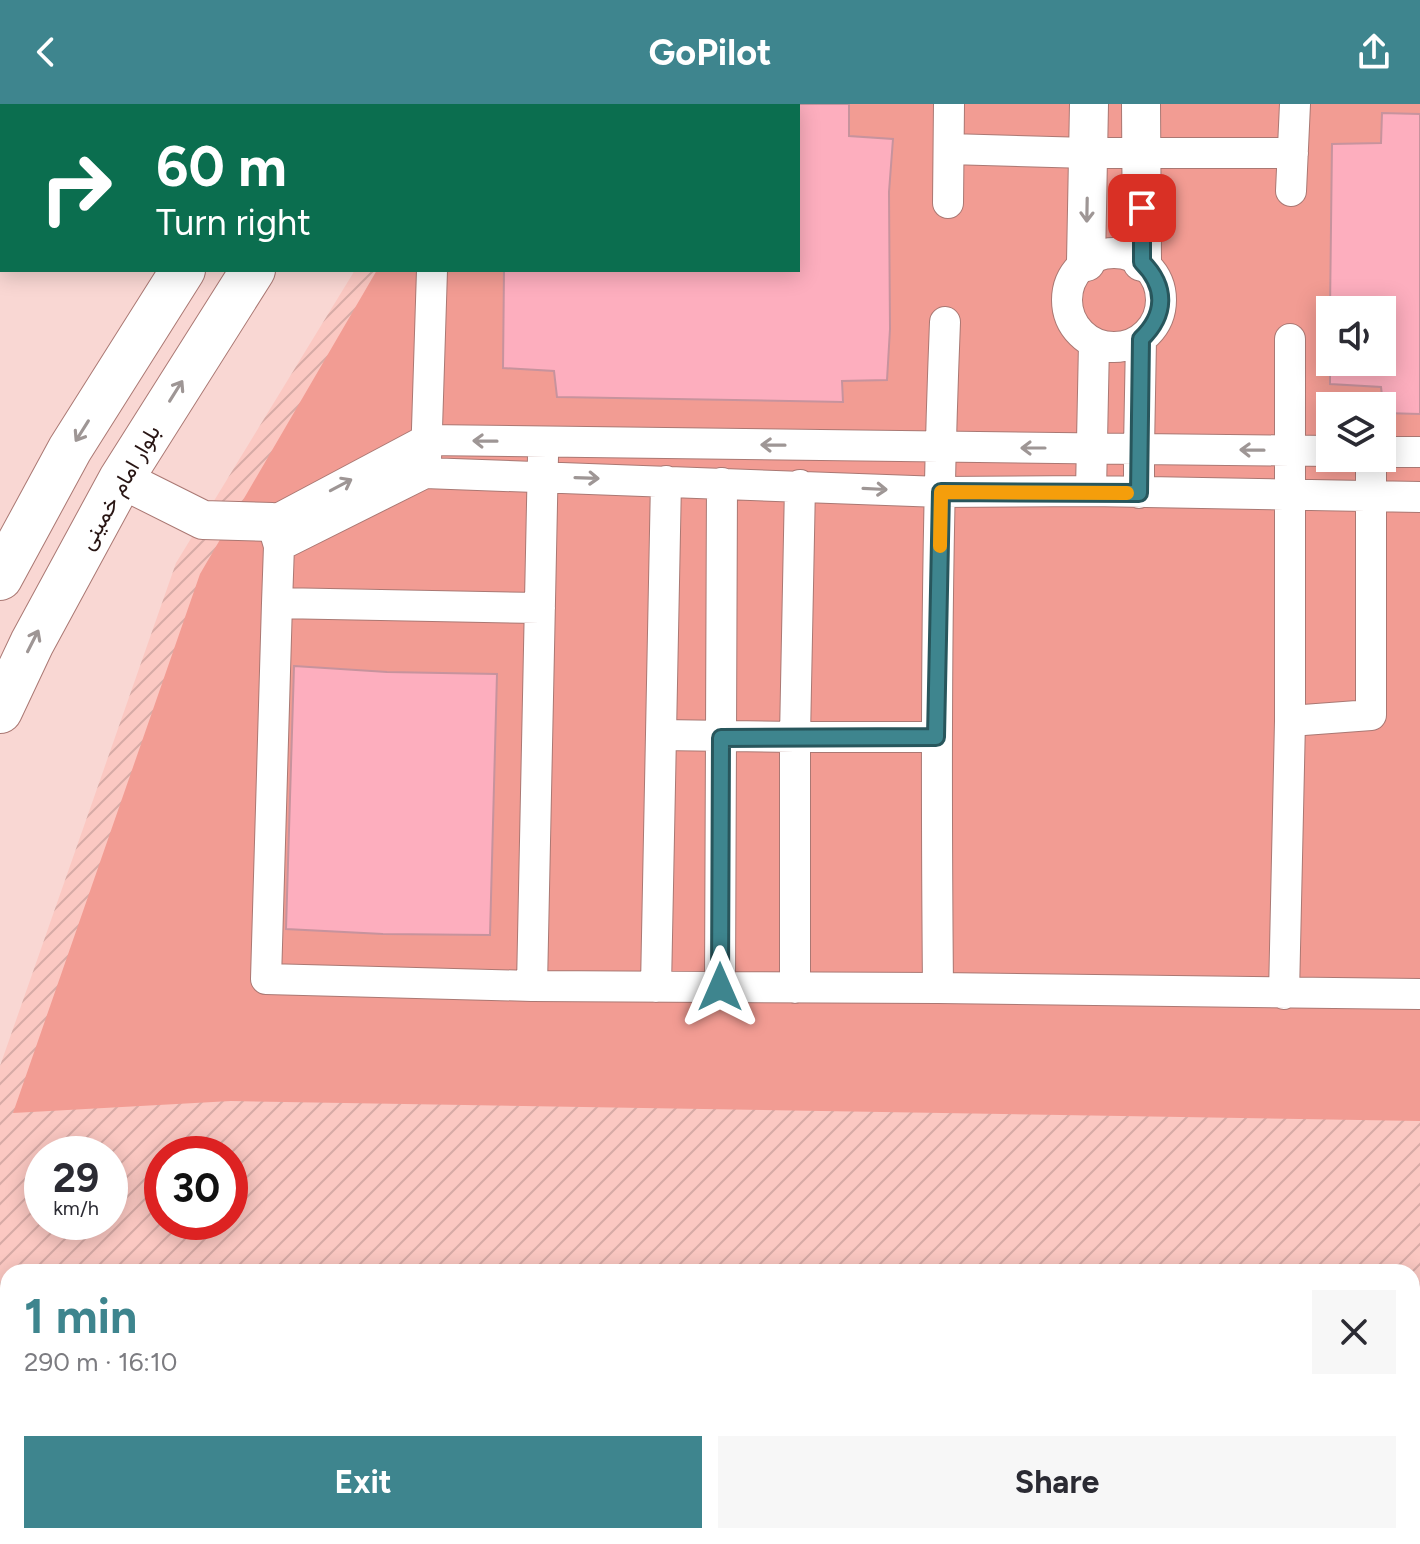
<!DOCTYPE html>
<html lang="en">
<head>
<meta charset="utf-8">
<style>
  body { margin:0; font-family:Figtree,Vazirmatn,sans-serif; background:#f7f7f7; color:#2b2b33; height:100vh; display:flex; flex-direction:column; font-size:30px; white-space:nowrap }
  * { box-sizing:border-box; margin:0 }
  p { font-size:26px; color:#7c7c81 }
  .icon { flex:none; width:44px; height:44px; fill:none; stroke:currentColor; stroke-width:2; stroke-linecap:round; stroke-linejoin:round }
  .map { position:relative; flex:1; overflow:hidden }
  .panel { position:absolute; left:0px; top:1160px; width:1420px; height:280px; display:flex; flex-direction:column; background:#fff; border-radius:24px 24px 0 0; box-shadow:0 4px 20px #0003 }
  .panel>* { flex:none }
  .top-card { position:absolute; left:0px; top:0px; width:800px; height:168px; box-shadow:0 4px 20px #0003; background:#0b6e4f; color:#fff; overflow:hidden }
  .tools { position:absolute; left:1316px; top:192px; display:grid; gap:16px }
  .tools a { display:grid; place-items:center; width:80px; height:80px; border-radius:0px; background:#fff; box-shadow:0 4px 20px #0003; font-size:40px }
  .speed { position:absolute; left:24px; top:1032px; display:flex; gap:16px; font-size:40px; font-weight:700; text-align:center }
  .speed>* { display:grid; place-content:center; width:104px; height:104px; border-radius:50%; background:#fff; box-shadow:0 4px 20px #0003; line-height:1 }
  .speed small { font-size:20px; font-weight:400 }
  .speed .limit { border:12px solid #d22; background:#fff; color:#111 }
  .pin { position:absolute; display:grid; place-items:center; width:68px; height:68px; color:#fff; margin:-34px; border-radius:16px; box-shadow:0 4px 12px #0006 }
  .me { position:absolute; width:88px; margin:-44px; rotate:0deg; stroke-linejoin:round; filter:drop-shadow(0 0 6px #0008) }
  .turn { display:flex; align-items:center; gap:28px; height:168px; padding:0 24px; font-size:36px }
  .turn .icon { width:104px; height:104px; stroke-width:2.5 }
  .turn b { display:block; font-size:56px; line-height:68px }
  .round { display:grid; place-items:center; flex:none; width:84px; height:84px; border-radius:0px; background:#f7f7f7 }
  .headline { display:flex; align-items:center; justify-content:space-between; height:136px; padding:0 24px }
  h1 { font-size:48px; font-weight:700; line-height:60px; color:#3e858e }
  .cta { display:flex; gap:16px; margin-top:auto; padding:16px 24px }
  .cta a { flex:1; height:92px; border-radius:0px; background:#3e858e; color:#fff; font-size:32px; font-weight:700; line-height:92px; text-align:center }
  .cta a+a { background:#f7f7f7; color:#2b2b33 }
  header { display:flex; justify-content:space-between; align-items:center; height:104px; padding:0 24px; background:#3e858e; color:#fff; font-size:36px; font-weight:700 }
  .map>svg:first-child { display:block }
</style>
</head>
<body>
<header><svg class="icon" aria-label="back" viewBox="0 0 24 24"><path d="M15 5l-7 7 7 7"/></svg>GoPilot<svg class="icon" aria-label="share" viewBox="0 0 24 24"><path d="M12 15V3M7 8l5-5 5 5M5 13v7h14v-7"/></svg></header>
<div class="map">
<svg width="1420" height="1440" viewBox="0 0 1420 1440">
  <defs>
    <pattern id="industrial-furrows" width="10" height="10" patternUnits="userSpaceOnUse" patternTransform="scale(2)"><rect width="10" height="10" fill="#fbc8c2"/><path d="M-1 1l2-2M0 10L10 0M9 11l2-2" fill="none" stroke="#d7aba6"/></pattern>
  </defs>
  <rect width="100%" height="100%" fill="#f9d7d3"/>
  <!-- industrial -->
  <path fill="url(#industrial-furrows)" fill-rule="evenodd" d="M456,0H1420V1440H0V962L176,459L355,166H798V2H455ZM1330,206H1382V258H1330ZM1330,302H1382V354H1330ZM42,1050H110V1118H42ZM162,1050H230V1118H162ZM8,1168H1412V1432H8Z"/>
  <!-- pitch -->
  <path fill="#f29c93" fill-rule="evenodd" d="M480,0H1420V1017L231,997L13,1009L200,470L377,166H798V2H479ZM1330,206H1382V258H1330ZM1330,302H1382V354H1330Z"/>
  <!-- building -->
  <path fill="#fdaebe" stroke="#c7939d" stroke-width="2" d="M555,0H849V32L893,35L889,88L890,225L887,276L842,277L843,298L557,293L554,267L503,264L504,166H798V2H555Z
    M1382,9L1420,10V310L1384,309L1381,283L1330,280V258H1382V206H1330L1332,40L1381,39Z
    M294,562L387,568L497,570L490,831L383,830L286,825Z"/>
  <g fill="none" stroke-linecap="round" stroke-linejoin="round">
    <!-- minor casing -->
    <g stroke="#aa7873" stroke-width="32">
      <path id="minor" d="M470,2L471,0
        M949,45L1088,49H1293
        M1291,87L1295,0
        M948,99L949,0
        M1067 196a47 47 0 1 1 94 0a47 47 0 1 1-94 0Z
        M1141,235L1139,345L1330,347
        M1094,239L1091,387L1420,393
        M1382,348H1420
        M426,356L432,166
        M800,381L795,633H936
        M279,442L425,369L941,388L1091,387
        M277,499L266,875L532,882L938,884C936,662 936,440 945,218
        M540,504L277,499L279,442L272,418L426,336L1139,345V389
        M1290,617L1371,611V354
        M661,631L795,633V884
        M532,882L543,352
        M656,883L666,377
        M720,883L722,379
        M938,884L1420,890
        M1284,890L1290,617V235"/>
    </g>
    <!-- tertiary casing -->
    <g stroke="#aa7873" stroke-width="40">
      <path id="tertiary" d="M1141,0L1142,158
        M1086,158L1089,0
        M121,375L203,416L272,418"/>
    </g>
    <!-- primary casing -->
    <g stroke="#aa7873" stroke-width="46">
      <path id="primary" d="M286,2L288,0
        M359,2L361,0
        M0,474L70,345L183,166
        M0,607L32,539L121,375L253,166"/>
    </g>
    <!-- minor -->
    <use href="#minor" stroke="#fff" stroke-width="30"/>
    <!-- tertiary -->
    <use href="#tertiary" stroke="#fff" stroke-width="38"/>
    <!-- primary -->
    <use href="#primary" stroke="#fff" stroke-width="44"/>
  </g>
  <!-- one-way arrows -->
  <defs><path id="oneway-shaft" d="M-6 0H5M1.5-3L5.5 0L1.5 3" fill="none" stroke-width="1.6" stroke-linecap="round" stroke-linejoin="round" transform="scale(2)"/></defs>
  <g stroke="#9e9695">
    <use href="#oneway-shaft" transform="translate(1087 106) rotate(91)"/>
    <use href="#oneway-shaft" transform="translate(176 287) rotate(-58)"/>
    <use href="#oneway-shaft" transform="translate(82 327) rotate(122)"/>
    <use href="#oneway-shaft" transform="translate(485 337) rotate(-179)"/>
    <use href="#oneway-shaft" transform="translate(773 341) rotate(-179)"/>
    <use href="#oneway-shaft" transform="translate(1033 344) rotate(-180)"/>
    <use href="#oneway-shaft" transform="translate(1252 346) rotate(-179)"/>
    <use href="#oneway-shaft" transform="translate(587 374) rotate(2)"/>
    <use href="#oneway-shaft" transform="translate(341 381) rotate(-28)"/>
    <use href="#oneway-shaft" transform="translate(875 385) rotate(3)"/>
    <use href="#oneway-shaft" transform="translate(33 537) rotate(-63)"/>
  </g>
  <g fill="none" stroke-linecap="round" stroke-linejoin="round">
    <!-- route casing -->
    <g stroke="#28565c" stroke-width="20">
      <path id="route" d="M720,883L721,634L936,633L941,388L1139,389L1141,235C1166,211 1167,183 1142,158V104"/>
    </g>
    <!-- route -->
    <use href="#route" stroke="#3e858e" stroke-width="14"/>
    <!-- slow -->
    <path stroke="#f59e0b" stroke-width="14" d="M940,442L941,388L1127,389"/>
  </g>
  <g text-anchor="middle" stroke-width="6" stroke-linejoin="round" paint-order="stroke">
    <!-- street labels -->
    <g font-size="22" fill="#281513" stroke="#fff">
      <text transform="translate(119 383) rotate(-60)" y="8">بلوار امام خمینی</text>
    </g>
  </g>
</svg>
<div class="tools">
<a><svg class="icon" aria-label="sound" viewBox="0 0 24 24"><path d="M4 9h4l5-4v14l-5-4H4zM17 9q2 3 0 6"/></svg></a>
<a><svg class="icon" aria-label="layers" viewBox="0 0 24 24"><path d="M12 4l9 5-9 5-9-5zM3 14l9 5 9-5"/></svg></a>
</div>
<div class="speed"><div>29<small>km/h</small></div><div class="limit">30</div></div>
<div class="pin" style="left:1142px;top:104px;background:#d93025"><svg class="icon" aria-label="arrive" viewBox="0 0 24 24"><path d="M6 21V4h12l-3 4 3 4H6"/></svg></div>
<svg class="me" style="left:720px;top:883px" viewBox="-20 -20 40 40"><path d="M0-17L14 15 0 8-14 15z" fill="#3e858e" stroke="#fff" stroke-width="4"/></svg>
<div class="top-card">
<div class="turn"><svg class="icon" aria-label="right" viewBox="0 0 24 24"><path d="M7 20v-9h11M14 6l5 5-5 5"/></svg><div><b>60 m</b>Turn right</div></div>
</div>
<section class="panel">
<div class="headline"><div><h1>1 min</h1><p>290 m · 16:10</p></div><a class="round"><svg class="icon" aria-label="close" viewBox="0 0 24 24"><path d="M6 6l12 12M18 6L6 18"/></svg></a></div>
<div class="cta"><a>Exit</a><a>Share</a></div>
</section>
</div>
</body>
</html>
